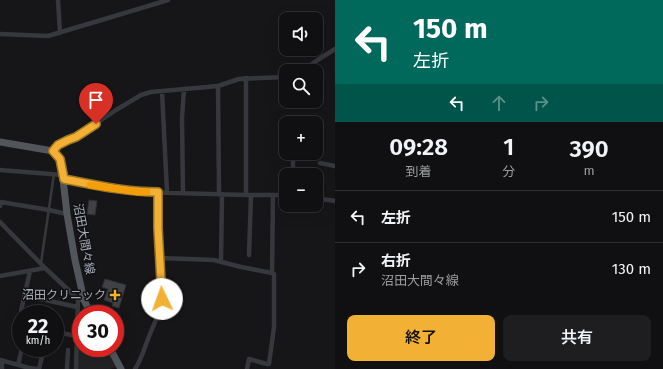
<!DOCTYPE html>
<html lang="ja">
<head>
<meta charset="utf-8">
<style>
  body { margin:0; font-family:"Fira Sans","Noto Sans JP",sans-serif; background:#1e1e20; color:#f1f3f6; height:100vh; display:flex; flex-direction:column; font-size:15px; white-space:nowrap }
  * { box-sizing:border-box; margin:0 }
  p { font-size:13px; color:#9c9d9f }
  .icon { flex:none; width:22px; height:22px; fill:none; stroke:currentColor; stroke-width:2; stroke-linecap:round; stroke-linejoin:round }
  .map { position:relative; flex:1; overflow:hidden }
  .drawer { display:flex; flex-direction:column; background:#101012; width:328px }
  .drawer>* { flex:none }
  .guide { background:#00695c; color:#fff; overflow:hidden }
  .controls { position:absolute; left:279px; top:12px; display:grid; gap:8px }
  .controls a { display:grid; place-items:center; width:44px; height:44px; border-radius:8px; background:#101012; box-shadow:0 4px 16px #0002,0 0 0 1px #303032; font-size:20px }
  .speed { position:absolute; left:12px; top:305px; display:flex; gap:8px; font-size:20px; font-weight:700; text-align:center }
  .speed>* { display:grid; place-content:center; width:52px; height:52px; border-radius:50%; background:#101012; box-shadow:0 4px 16px #0002,0 0 0 1px #303032; line-height:1 }
  .speed small { font-size:10px; font-weight:400 }
  .speed .limit { border:6px solid #d22; background:#fff; color:#111 }
  .pin { position:absolute; display:grid; place-items:center; width:34px; height:34px; color:#fff; margin:-41px -17px; border-radius:50% 50% 50% 0; rotate:-45deg; box-shadow:0 0 4px #0007 }
  .pin .icon { rotate:45deg }
  .me { position:absolute; width:44px; margin:-22px; rotate:357deg; stroke-linejoin:round; filter:drop-shadow(0 0 3px #0008) }
  .turn { display:flex; align-items:center; gap:14px; height:84px; padding:0 12px; font-size:18px }
  .turn .icon { width:52px; height:52px; stroke-width:2.5 }
  .turn b { display:block; font-size:28px; line-height:34px }
  .lanes { display:flex; align-items:center; height:38px; padding:0 12px; background:#0003; justify-content:center; gap:20px; direction:ltr }
  .lanes .off { opacity:.35 }
  .eta { display:flex; justify-content:space-evenly; align-items:center; height:68px; text-align:center }
  .eta b { font-size:24px; font-weight:600; line-height:28px }
  .button { display:flex; gap:8px; margin-top:auto; padding:8px 12px }
  .button a { flex:1; height:46px; border-radius:8px; background:#f2b134; color:#111; font-size:16px; font-weight:600; line-height:46px; text-align:center }
  .button a+a { background:#1e1e20; color:#f1f3f6 }
  ul { padding:0; list-style:none }
  li { display:flex; align-items:center; gap:12px; height:52px; padding:0 12px; border-top:1px solid #303032 }
  li div { flex:1 }
  li b { display:block; font-size:15px }
  li em { font-style:normal }
  main { display:flex; flex:1; min-height:0 }
  .map>svg:first-child { display:block }
</style>
</head>
<body>
<main>
<div class="map">
<svg width="335" height="369" viewBox="0 0 335 369">
  <rect width="100%" height="100%" fill="#161618"/>
  <!-- built -->
  <path fill="#222225" d="M81,329V348H107L117,367L110,369H78V330Z"/>
  <!-- building -->
  <path fill="#404145" stroke="#303034" d="M89,200L97,201L95,215L87,214Z
    M105,279L126,285L119,308L112,306L113,303L104,300L108,289L102,287Z"/>
  <g fill="none" stroke-linecap="round" stroke-linejoin="round">
    <!-- service -->
    <path stroke="#37383d" stroke-width="2.5" d="M41,263L54,174"/>
    <!-- minor -->
    <path stroke="#37383d" stroke-width="4.5" d="M58,0L60,33
      M0,34L48,36L168,0
      M303,71L316,61L335,49
      M218,86L219,194
      M162,91L167,192
      M53,151L58,145L68,140L76,137L116,110L141,95L151,92L218,86L239,79L286,77
      M320,163L335,166
      M0,170L63,175
      M293,175V153
      M63,179L101,187L138,192L246,195H286
      M183,193L182,118L184,89
      M246,195V78
      M316,198L335,201
      M0,206L1,202L49,210L67,214
      M0,222L45,268
      M249,255L251,195
      M160,258L214,260L241,267L272,273
      M221,262L222,194
      M0,276L45,268L78,299L84,300
      M32,297L77,307
      M21,311L30,271
      M55,332L77,336
      M0,360L29,368L38,369
      M18,365L22,348
      M2,369V361
      M39,369L44,348
      M67,369L68,350
      M76,369L78,299
      M135,369C142,359 145,346 150,334C155,321 160,314 162,299L158,228L159,192
      M247,369L249,359L267,364H269L274,327V274L272,273L273,195"/>
    <!-- primary -->
    <path stroke="#53555c" stroke-width="7" d="M0,142L53,151L60,159L63,179L67,214L75,260L84,300L91,314
      M110,348L121,369"/>
  </g>
  <g fill="none" stroke-linecap="round" stroke-linejoin="round">
    <!-- route casing -->
    <g stroke="#9d7322" stroke-width="10">
      <path id="route" d="M96,124L76,137L68,140L58,145L53,151L60,159L64,179C95,185 126,192 158,192V228L162,299"/>
    </g>
    <!-- route -->
    <use href="#route" stroke="#f2b134" stroke-width="7"/>
    <!-- slow -->
    <path stroke="#f59e0b" stroke-width="7" d="M90,185L138,192H147"/>
  </g>
  <!-- markers -->
  <path fill="#f2b134" stroke="#111113" stroke-width="1.5" d="M113 289h4v4h4v4h-4v4h-4v-4h-4v-4h4z"/>
  <g text-anchor="middle" stroke-width="3" stroke-linejoin="round" paint-order="stroke">
    <!-- street labels -->
    <g font-size="12" fill="#a8adb8" stroke="#111113">
      <text transform="translate(84 239) rotate(80)" y="4">沼田大間々線</text>
    </g>
    <!-- poi labels -->
    <g font-size="12" fill="#a8adb8" stroke="#111113" text-anchor="end">
      <text x="106" y="299">沼田クリニック</text>
    </g>
  </g>
</svg>
<div class="controls">
<a><svg class="icon" aria-label="sound" viewBox="0 0 24 24"><path d="M4 9h4l5-4v14l-5-4H4zM17 9q2 3 0 6"/></svg></a>
<a><svg class="icon" aria-label="search" viewBox="0 0 24 24"><circle cx="10" cy="10" r="6"/><path d="M15 15l6 6"/></svg></a>
<a>+</a>
<a>−</a>
</div>
<div class="speed"><div>22<small>km/h</small></div><div class="limit">30</div></div>
<div class="pin" style="left:96px;top:124px;background:#d93025"><svg class="icon" aria-label="arrive" viewBox="0 0 24 24"><path d="M6 21V4h12l-3 4 3 4H6"/></svg></div>
<svg class="me" style="left:162px;top:299px" viewBox="-20 -20 40 40"><circle r="19" fill="#fff"/><path d="M0-13L10 11 0 6-10 11z" fill="#f2b134"/></svg>
</div>
<section class="drawer">
<div class="guide">
<div class="turn"><svg class="icon" aria-label="left" viewBox="0 0 24 24"><path d="M17 20v-9H6M10 6l-5 5 5 5"/></svg><div><b>150 m</b>左折</div></div>
<div class="lanes"><svg class="icon" aria-label="left" viewBox="0 0 24 24"><path d="M17 20v-9H6M10 6l-5 5 5 5"/></svg><svg class="icon off" aria-label="ahead" viewBox="0 0 24 24"><path d="M12 20V5M6 11l6-6 6 6"/></svg><svg class="icon off" aria-label="right" viewBox="0 0 24 24"><path d="M7 20v-9h11M14 6l5 5-5 5"/></svg></div>
</div>
<div class="eta">
<div><b>09:28</b><p>到着</p></div>
<div><b>1</b><p>分</p></div>
<div><b>390</b><p>m</p></div>
</div>
<ul>
<li><svg class="icon" aria-label="left" viewBox="0 0 24 24"><path d="M17 20v-9H6M10 6l-5 5 5 5"/></svg><div><b>左折</b></div><em>150 m</em></li>
<li><svg class="icon" aria-label="right" viewBox="0 0 24 24"><path d="M7 20v-9h11M14 6l5 5-5 5"/></svg><div><b>右折</b><p>沼田大間々線</p></div><em>130 m</em></li>
</ul>
<div class="button"><a>終了</a><a>共有</a></div>
</section>
</main>
</body>
</html>
